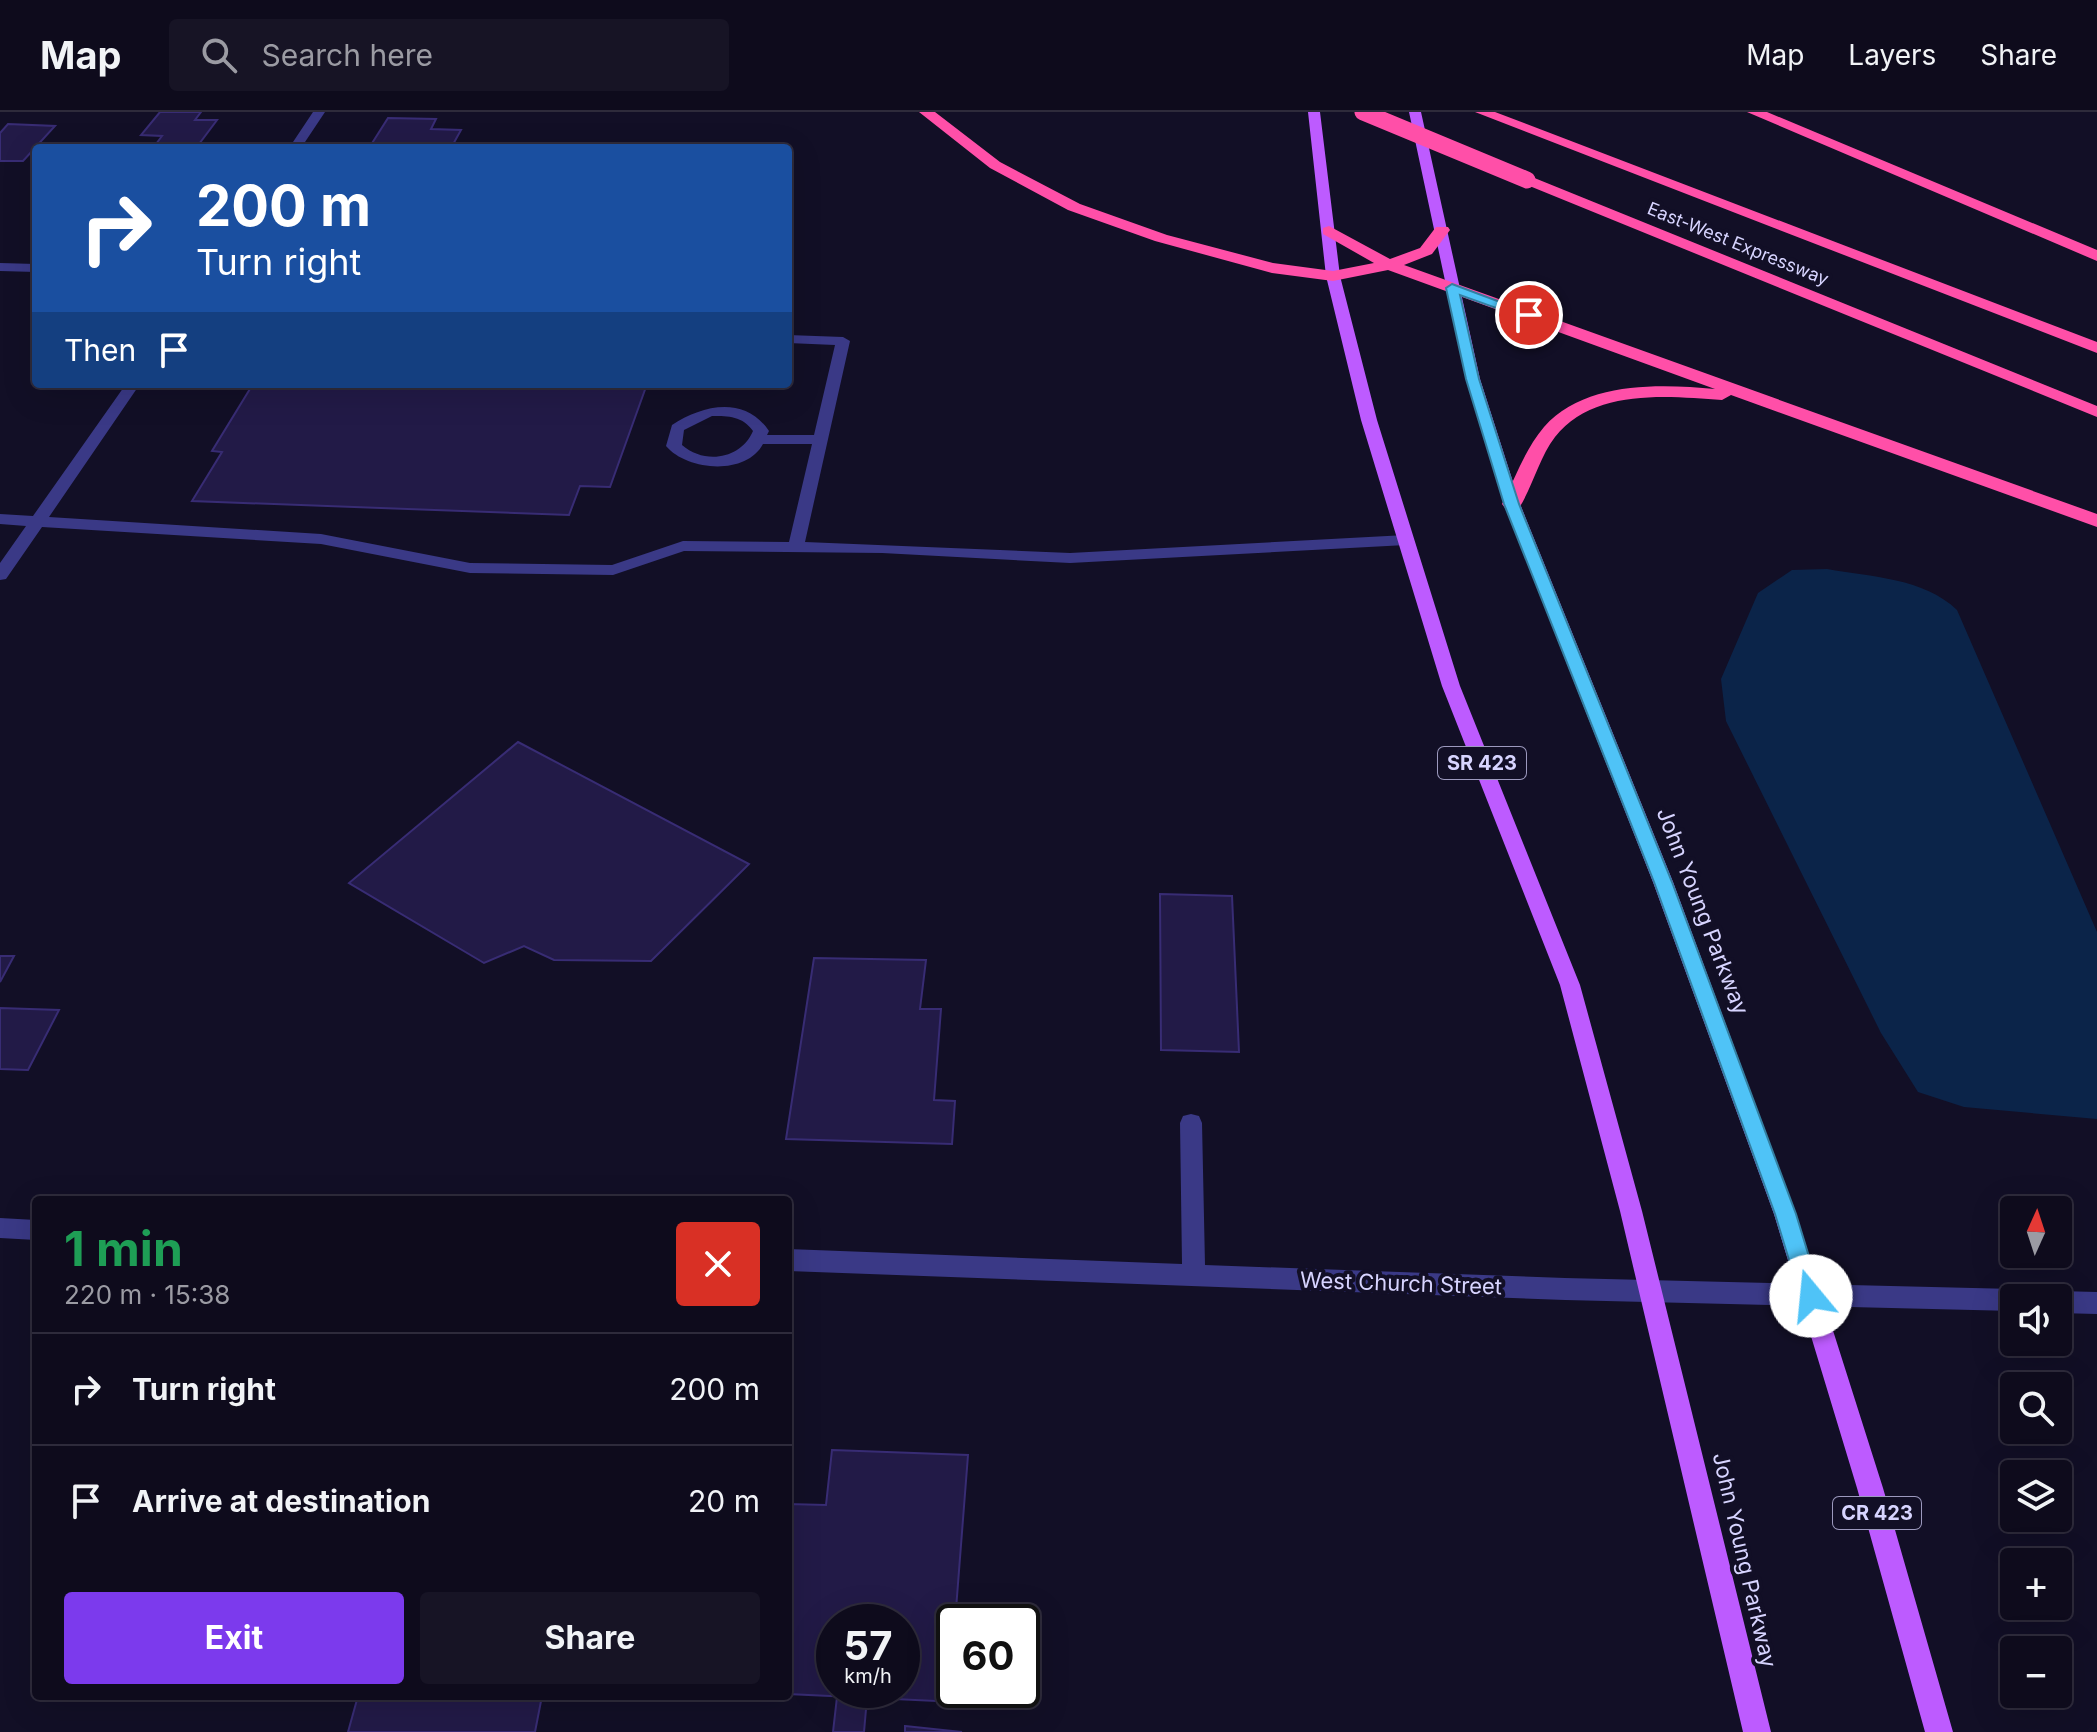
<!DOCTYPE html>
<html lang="en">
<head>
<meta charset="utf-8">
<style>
  body { margin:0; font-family:Inter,sans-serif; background:#171425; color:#f1f3f6; height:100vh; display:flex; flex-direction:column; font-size:30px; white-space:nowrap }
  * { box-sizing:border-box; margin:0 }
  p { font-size:26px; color:#9b9ba3 }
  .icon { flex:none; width:44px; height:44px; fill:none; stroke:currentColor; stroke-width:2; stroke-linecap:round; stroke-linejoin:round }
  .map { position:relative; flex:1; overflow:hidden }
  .details { position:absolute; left:32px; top:1084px; width:760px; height:504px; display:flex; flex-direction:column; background:#0e0b1c; border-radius:8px; box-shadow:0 8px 32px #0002,0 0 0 2px #2e2b3b }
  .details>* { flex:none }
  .guide { position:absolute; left:32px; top:32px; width:760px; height:244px; border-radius:8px; box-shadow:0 8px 32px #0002,0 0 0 2px #2e2b3b; background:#1a4fa0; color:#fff; overflow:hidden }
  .needle { width:52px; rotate:3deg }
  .fabs { position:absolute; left:2000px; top:1084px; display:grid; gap:16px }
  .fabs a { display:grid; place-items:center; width:72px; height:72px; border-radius:8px; background:#0e0b1c; box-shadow:0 8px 32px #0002,0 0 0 2px #2e2b3b; font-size:40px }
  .speed { position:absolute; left:816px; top:1492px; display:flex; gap:16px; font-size:40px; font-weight:700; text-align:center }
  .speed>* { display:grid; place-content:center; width:104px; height:104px; border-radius:50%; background:#0e0b1c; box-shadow:0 8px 32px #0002,0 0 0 2px #2e2b3b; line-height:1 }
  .speed small { font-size:20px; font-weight:400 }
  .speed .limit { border:4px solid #111; border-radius:12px; background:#fff; color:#111 }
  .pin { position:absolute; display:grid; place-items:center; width:68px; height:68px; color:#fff; margin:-34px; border:4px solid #fff; border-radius:50%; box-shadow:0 2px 8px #0007 }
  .me { position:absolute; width:88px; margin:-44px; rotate:343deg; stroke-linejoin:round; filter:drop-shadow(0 0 6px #0008) }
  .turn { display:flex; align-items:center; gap:28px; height:168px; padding:0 32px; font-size:36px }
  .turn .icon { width:104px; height:104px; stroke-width:2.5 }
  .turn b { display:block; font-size:56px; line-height:68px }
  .then { display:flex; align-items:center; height:76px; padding:0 32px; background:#0003; gap:16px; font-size:30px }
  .round { display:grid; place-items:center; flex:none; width:84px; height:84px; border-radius:8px; background:#171425 }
  .summary { display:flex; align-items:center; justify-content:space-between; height:136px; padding:0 32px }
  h1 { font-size:48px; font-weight:700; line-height:60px; color:#1e9e55 }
  .action { display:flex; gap:16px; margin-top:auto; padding:16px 32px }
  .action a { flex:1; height:92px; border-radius:8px; background:#7c3aed; color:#fff; font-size:32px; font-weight:700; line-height:92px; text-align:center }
  .action a+a { background:#171425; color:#f1f3f6 }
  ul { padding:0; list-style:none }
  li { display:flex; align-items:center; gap:24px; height:112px; padding:0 32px; border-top:2px solid #2e2b3b }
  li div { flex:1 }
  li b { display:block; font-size:30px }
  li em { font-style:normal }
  header { display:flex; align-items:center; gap:48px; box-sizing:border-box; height:112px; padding:0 40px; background:#0e0b1c; border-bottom:2px solid #2e2b3b }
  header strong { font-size:38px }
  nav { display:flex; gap:44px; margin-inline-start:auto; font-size:28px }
  .search { width:560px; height:72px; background:#171425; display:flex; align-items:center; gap:20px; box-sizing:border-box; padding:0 28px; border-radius:8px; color:#9b9ba3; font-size:30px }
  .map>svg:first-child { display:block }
</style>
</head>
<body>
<header>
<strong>Map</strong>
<div class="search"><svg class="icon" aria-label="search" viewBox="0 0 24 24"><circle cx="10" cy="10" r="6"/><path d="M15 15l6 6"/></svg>Search here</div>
<nav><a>Map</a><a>Layers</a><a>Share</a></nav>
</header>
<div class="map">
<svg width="2097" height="1620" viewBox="0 0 2097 1620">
  <rect width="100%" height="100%" fill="#120f26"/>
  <!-- water -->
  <path fill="#0b2449" d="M1827,457C1871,465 1924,466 1957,498L2097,820V1007L1964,995L1918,980L1881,921L1726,609L1721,567L1758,481L1792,458Z"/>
  <!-- building -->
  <path fill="#221a47" stroke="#382c74" stroke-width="2" fill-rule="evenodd" d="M160,0H201L195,8H217L196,36H153L162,24L141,23Z
    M388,6L436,7L431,17L461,18L451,36H369Z
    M8,12L55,14L23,49H0V21Z
    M253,272H647L610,375L580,374L569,403L192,389L222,340L212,339Z
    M518,630L749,752L651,849L554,848L524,834L484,851L349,771Z
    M1160,782L1232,784L1239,940L1161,938Z
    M0,844H14L0,870Z
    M814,846L926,848L920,897H941L934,988L955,989L952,1032L786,1027Z
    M0,896L59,898L28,958L0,957Z
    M832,1338L968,1343L955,1510L954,1515H943L936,1589L788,1582V1392L826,1393ZM834,1510H902V1578H834Z
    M358,1584H542L535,1620H348Z
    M837,1585L867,1586L864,1620H833Z
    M905,1614L962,1620H905Z"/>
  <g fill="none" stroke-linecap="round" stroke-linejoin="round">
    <!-- minor -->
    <path fill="#3a3986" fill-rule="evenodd" d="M313,0H325L301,36H289Z
      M0,151L36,152V160L0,159Z
      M788,223L843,225L850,229L805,430L1070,441L1406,423L1414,428L1406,433L1070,451L882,441L684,439L613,463L470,461L321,432L42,415L6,467L0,468V451L26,414L0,412V402L33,404L126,272H140L49,405L321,422L470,451L612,453L683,429L789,430L812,332H763C746,364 687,359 666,334L672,313C702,293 745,283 769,319L767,323H814L835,233L788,231ZM712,304C729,304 742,304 753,319C741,347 705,353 682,333L684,318Z
      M1191,1002L1199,1004L1202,1011L1205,1153L1565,1166L2014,1177L2022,1180L2025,1186H2014V1199L1565,1188L788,1159V1137L1182,1152L1180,1011L1183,1004Z
      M0,1106L36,1108V1128L0,1126Z
      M2058,1179L2097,1180V1202L2058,1201V1186H2048Z"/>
    <!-- major -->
    <path fill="#bd5bff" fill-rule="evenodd" d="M1308,0H1320L1340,164L1377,308L1460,574L1580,873L1642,1099L1771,1620H1743L1620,1099L1560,873L1442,574L1361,308L1326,164Z
      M1409,0H1421L1480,267L1520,392L1673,770L1796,1102L1883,1376L1953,1620H1925L1857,1376L1774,1102L1653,770L1504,392L1466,267Z"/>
    <!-- highway -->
    <path fill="#ff4fa8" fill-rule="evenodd" d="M919,0H935L1000,50L1080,92L1167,123L1273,151L1333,159L1374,151L1323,122V116L1329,114L1390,147L1420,136L1436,115H1448L1450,118L1432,142L1404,153L2097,402V415L1731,283L1722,288C1668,284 1593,276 1555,325C1539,346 1533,374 1519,396H1505L1502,392C1515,367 1525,337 1544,315C1585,269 1659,272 1715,277L1388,158L1333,169L1272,161L1155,129L1068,98L990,56Z
      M1475,0H1495L2097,230V241Z
      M1747,0H1767L2097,138V149Z
      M1522,65H1532L2097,294V305L1522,71Z"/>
    <!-- highway-bridge -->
    <path stroke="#ff4fa8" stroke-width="17" d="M1363,0L1527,68"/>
  </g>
  <!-- route -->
  <path fill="#4fc3f7" stroke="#337fa1" stroke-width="2" d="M1452,172L1535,203L1524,206L1460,183L1479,267L1519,392L1672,770L1796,1102L1821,1184L1818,1191L1811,1194L1803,1191L1800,1184L1775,1102L1654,770L1504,392L1466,267L1446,176Z"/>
  <g text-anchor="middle" stroke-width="8" stroke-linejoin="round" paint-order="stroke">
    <!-- far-street labels -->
    <g font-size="18" fill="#d7d4ff" stroke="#120f26">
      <text transform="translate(1738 132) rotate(22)" y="6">East-West Expressway</text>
    </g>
    <!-- shield labels -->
    <g fill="#120f26" stroke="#9c99be" stroke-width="2">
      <rect x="1438" y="635" width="88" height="32" rx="6"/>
      <rect x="1833" y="1385" width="88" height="32" rx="6"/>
    </g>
    <g font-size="20" font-weight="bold" fill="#d7d4ff">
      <text x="1482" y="658">SR 423</text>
      <text x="1877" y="1408">CR 423</text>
    </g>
    <!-- street labels -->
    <g font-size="22" fill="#d7d4ff" stroke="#120f26">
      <text transform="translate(1703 799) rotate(69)" y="8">John Young Parkway</text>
      <text transform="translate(1401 1171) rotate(2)" y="8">West Church Street</text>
      <text transform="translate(1745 1448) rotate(77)" y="8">John Young Parkway</text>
    </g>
  </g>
</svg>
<div class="fabs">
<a><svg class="needle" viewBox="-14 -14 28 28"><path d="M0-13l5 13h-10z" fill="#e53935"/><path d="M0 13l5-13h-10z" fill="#9b9ba3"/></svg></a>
<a><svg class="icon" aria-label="sound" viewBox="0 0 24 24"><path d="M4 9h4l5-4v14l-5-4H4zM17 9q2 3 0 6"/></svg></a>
<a><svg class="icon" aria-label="search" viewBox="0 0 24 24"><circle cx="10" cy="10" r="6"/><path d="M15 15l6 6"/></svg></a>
<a><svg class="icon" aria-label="layers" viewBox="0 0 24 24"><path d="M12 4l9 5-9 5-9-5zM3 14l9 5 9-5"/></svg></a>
<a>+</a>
<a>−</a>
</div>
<div class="speed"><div>57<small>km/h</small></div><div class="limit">60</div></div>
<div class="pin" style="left:1529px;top:203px;background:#d93025"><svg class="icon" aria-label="arrive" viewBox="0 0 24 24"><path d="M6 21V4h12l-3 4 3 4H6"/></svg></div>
<svg class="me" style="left:1811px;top:1184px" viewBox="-20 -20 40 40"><circle r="19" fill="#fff"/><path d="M0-13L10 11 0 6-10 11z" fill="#4fc3f7"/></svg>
<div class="guide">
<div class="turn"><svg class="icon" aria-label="right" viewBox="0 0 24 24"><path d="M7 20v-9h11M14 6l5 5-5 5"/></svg><div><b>200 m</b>Turn right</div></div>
<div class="then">Then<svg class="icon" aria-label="arrive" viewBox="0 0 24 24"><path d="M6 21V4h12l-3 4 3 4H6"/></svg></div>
</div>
<section class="details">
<div class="summary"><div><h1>1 min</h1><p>220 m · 15:38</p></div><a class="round" style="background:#d93025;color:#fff"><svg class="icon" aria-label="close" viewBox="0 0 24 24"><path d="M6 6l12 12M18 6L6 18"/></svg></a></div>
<ul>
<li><svg class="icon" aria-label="right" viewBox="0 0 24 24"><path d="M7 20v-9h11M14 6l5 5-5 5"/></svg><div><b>Turn right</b></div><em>200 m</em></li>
<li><svg class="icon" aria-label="arrive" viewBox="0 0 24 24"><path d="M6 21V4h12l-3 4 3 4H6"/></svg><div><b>Arrive at destination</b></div><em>20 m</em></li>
</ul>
<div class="action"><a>Exit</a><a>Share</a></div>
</section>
</div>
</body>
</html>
